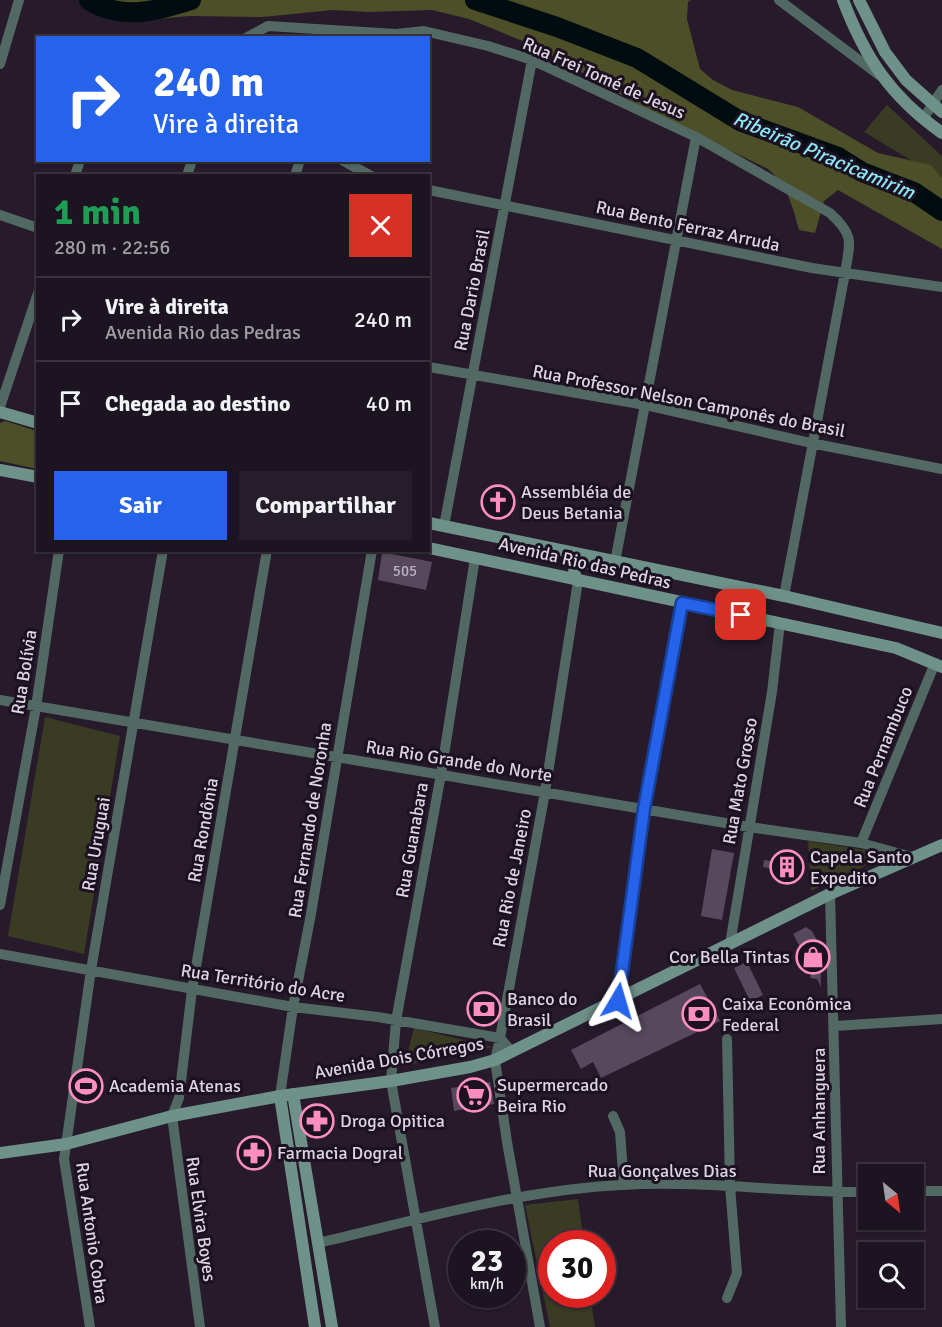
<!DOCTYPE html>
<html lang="pt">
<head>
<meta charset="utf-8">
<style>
  body { margin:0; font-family:Signika,sans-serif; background:#251d29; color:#f1f3f6; height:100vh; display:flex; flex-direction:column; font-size:22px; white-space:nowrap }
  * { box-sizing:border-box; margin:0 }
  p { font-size:20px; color:#a09ea5 }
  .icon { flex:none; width:33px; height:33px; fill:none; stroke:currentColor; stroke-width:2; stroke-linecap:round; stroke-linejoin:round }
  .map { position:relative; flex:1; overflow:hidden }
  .drawer { position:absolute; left:36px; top:174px; width:394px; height:378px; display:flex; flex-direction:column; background:#1c1420; border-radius:0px; box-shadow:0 2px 4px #0004,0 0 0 2px #3a333e }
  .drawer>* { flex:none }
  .banner { position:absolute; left:36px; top:36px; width:394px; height:126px; border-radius:0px; box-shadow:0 2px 4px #0004,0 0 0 2px #3a333e; background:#2563eb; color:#fff; overflow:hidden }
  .needle { width:39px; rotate:151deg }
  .fabs { position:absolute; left:858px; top:1164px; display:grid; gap:12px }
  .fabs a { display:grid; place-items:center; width:66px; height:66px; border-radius:0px; background:#1c1420; box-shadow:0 2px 4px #0004,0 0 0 2px #3a333e; font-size:30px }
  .speed { position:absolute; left:448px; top:1230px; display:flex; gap:12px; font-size:30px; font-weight:700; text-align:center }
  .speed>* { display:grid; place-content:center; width:78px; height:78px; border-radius:50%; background:#1c1420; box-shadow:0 2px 4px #0004,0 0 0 2px #3a333e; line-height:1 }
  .speed small { font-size:15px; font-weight:400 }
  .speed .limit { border:9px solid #d22; background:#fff; color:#111 }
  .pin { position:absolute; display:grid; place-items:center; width:51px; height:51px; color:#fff; margin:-26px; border-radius:12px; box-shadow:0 3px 9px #0006 }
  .me { position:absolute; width:66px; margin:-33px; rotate:7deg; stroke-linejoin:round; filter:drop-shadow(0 0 4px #0008) }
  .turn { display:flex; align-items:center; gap:21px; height:126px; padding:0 18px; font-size:27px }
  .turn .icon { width:78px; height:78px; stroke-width:2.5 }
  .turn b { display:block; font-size:42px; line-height:51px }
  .round { display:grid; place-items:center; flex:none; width:63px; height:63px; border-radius:0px; background:#251d29 }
  .headline { display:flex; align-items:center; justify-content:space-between; height:102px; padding:0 18px }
  h1 { font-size:36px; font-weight:700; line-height:45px; color:#1e9e55 }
  .cta { display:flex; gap:12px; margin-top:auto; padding:12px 18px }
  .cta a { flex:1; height:69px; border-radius:0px; background:#2563eb; color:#fff; font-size:24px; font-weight:700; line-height:69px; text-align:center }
  .cta a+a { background:#251d29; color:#f1f3f6 }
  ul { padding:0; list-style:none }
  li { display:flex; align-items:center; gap:18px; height:84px; padding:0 18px; border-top:2px solid #3a333e }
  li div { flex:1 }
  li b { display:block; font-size:22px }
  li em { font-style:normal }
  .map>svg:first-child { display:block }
</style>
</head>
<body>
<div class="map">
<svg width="942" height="1327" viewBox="0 0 942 1327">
  <rect width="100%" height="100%" fill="#261a2b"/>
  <!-- green -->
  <path fill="#393b23" d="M887,105L942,156V179L864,132Z
    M45,717L120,736L84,954L8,936Z
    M808,841L865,850L872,854L871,859L863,867L811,891Z
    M414,1028L493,1047L404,1066Z
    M578,1199L584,1243L552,1244V1294L590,1295L595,1327H550L525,1205Z"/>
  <!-- forest -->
  <path fill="#4c4f27" d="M79,0H691L688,2L687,19L700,69L713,80L732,90L798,107L878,153L931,165L942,178V249L838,190L824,201L815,233L799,230C792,205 788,186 768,169L653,113L535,46L469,19L432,10L369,12L333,10L263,17L189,16L134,21L117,20L100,14Z
    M5,421L37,431V469L0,461V423Z"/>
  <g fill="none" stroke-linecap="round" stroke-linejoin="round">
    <!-- river -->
    <path stroke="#000c0f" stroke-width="20" d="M89,0C122,21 157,11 191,0
      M475,0L557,27L637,58L740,121L838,157L862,172L914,192L942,211"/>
  </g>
  <!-- building -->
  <path fill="#57495d" d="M493,485L509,488L504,519L488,517Z
    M382,552L432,562L426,590L378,580Z
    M712,849L734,853L722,920L701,916Z
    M764,860L803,866V875L763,867Z
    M806,927L812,931L820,946L821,987L817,979L810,978L812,969L793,934Z
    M747,962L763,995L750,1001L734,968Z
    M700,984L720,1021L601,1078L593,1062L581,1069L571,1050Z
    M490,1082L494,1104L454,1111L451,1088Z"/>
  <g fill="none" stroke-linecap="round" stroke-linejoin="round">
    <!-- street -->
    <path stroke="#526863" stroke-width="10" d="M779,0L879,75
      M246,38L268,26L396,34L424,31L488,46L532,60L696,137L830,213C855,236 850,242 845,273L784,596
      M0,64L19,0
      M923,119L942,90
      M342,160L371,176
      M75,176L80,160
      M187,176L192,160
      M295,176L300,160
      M429,190L812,268L942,287
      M0,215L38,228
      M429,367L645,405L811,443L942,469
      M0,407L38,293
      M444,526L532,60
      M615,562L696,137
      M0,700L749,827L861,843L912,857
      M861,843L935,663
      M830,894L841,1327
      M0,905L36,707L59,550
      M730,944L772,692L780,623
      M0,954L293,1007L378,1017L500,1038L495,1060L507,1142L540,1327
      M618,1001L644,809L682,603
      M835,1026L942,1019
      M512,1052L500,1038L545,792L578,581
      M280,1096L293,1007L311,914L372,550
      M613,1116L620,1132L624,1185
      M914,1191H942
      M318,1243C418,1220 519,1190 622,1185C705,1180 786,1193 868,1192
      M727,1298L737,1273L730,1186L727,1039
      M90,1327L64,1159L91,970L163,550
      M200,1327L172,1116L179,1098L192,990L267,550
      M435,1327L391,1081L396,1021L441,774L475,558"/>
    <!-- secondary -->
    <path stroke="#6e9189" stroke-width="12" d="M843,0C865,58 891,97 942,133
      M859,0L885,52L906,80L942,112
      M0,412L38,423
      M0,470L38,477
      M429,523L784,596L942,633
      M429,548L896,648L942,667
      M578,581L574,573L575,565L595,562
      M293,1094L332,1327
      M280,1096L315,1327
      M0,1153L66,1144L172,1116L280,1096L391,1081L470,1067L495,1060L830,894L942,845"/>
  </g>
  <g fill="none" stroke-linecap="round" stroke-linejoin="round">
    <!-- route casing -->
    <g stroke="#184099" stroke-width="15">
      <path id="route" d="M618,1001L644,809L682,603L741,615"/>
    </g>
    <!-- route -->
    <use href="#route" stroke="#2563eb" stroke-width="10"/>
  </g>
  <!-- icons -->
  <defs>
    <g id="church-ring" transform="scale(1.725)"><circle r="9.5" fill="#1c1121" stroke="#fe8ebe" stroke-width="1.5"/><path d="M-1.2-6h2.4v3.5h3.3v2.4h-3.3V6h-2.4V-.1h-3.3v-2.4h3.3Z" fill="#fe8ebe"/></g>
    <g id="building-ring" transform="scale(1.725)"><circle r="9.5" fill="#1c1121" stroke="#fe8ebe" stroke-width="1.5"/><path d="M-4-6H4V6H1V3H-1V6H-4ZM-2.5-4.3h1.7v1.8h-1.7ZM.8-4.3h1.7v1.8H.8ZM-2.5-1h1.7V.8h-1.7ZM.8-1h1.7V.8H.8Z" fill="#fe8ebe"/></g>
    <g id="shop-ring" transform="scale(1.725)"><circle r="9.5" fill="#1c1121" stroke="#fe8ebe" stroke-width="1.5"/><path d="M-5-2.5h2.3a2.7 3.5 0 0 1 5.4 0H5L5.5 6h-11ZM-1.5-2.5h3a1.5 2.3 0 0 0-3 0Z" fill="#fe8ebe"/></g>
    <g id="bank-ring" transform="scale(1.725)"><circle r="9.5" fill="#1c1121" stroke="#fe8ebe" stroke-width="1.5"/><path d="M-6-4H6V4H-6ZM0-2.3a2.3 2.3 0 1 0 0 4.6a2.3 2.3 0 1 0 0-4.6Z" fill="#fe8ebe"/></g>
    <g id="stadium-ring" transform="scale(1.725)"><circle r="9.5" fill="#1c1121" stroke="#fe8ebe" stroke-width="1.5"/><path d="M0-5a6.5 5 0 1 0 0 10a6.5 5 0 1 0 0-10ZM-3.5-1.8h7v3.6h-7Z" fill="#fe8ebe"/></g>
    <g id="supermarket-ring" transform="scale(1.725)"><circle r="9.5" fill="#1c1121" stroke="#fe8ebe" stroke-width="1.5"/><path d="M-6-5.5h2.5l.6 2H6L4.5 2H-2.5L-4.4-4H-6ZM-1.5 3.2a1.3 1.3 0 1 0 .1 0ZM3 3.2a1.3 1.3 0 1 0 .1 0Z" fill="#fe8ebe"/></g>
    <g id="pharmacy-ring" transform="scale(1.725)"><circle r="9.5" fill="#1c1121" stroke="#fe8ebe" stroke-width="1.5"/><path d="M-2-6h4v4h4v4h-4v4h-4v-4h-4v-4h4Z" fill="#fe8ebe"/></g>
  </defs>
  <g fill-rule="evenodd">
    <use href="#church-ring" x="498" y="502"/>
    <use href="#building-ring" x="787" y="867"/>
    <use href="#shop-ring" x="813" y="957"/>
    <use href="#bank-ring" x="484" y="1009"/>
    <use href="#bank-ring" x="699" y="1014"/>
    <use href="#stadium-ring" x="86" y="1086"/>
    <use href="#supermarket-ring" x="474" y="1095"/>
    <use href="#pharmacy-ring" x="317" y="1121"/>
    <use href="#pharmacy-ring" x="254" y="1153"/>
  </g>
  <g text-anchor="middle" stroke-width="6" stroke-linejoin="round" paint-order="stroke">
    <!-- number labels -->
    <g font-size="15" fill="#bbb1bf">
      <text x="405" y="576">505</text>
    </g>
    <!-- street labels -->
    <g font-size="18" fill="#dcd4e0" stroke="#1c1121">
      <text transform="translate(604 78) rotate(24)" y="6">Rua Frei Tomé de Jesus</text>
      <text transform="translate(688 226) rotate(12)" y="6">Rua Bento Ferraz Arruda</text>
      <text transform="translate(472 290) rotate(-79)" y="6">Rua Dario Brasil</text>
      <text transform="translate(689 401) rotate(11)" y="6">Rua Professor Nelson Camponês do Brasil</text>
      <text transform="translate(585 563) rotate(13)" y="6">Avenida Rio das Pedras</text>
      <text transform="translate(24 672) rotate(-81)" y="6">Rua Bolívia</text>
      <text transform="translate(883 747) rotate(-68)" y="6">Rua Pernambuco</text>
      <text transform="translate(459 761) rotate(9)" y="6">Rua Rio Grande do Norte</text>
      <text transform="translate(740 781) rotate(-80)" y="6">Rua Mato Grosso</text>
      <text transform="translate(310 820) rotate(-81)" y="6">Rua Fernando de Noronha</text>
      <text transform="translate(203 830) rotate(-80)" y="6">Rua Rondônia</text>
      <text transform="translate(412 840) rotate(-80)" y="6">Rua Guanabara</text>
      <text transform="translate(96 844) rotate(-80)" y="6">Rua Uruguai</text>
      <text transform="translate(512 878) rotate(-79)" y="6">Rua Rio de Janeiro</text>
      <text transform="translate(263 983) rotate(9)" y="6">Rua Território do Acre</text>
      <text transform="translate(399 1058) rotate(-10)" y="6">Avenida Dois Córregos</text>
      <text transform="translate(819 1111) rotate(-90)" y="6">Rua Anhanguera</text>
      <text x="662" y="1177">Rua Gonçalves Dias</text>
      <text transform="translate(201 1219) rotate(82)" y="6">Rua Elvira Boyes</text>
      <text transform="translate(92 1233) rotate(82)" y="6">Rua Antonio Cobra</text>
    </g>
    <!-- poi labels -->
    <g font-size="18" fill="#dcd4e0" stroke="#1c1121" text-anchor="start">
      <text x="521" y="498">Assembléia de<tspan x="521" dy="21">Deus Betania</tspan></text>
      <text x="810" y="863">Capela Santo<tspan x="810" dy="21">Expedito</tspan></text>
      <text x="790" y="963" text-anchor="end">Cor Bella Tintas</text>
      <text x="507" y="1005">Banco do<tspan x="507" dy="21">Brasil</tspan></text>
      <text x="722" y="1010">Caixa Econômica<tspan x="722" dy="21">Federal</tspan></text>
      <text x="497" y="1091">Supermercado<tspan x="497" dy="21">Beira Rio</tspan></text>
      <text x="109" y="1092">Academia Atenas</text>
      <text x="340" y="1127">Droga Opitica</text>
      <text x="277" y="1159">Farmacia Dogral</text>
    </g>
    <!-- water labels -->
    <g font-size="20" font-style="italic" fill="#8be6f7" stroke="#1c1121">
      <text transform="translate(824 155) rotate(23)" y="7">Ribeirão Piracicamirim</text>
    </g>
  </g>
</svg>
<div class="fabs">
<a><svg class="needle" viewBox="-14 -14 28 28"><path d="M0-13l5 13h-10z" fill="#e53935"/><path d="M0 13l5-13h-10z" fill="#a09ea5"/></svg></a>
<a><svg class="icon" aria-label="search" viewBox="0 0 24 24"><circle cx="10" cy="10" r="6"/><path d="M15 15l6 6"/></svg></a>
</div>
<div class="speed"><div>23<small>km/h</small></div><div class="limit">30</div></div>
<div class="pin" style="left:741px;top:615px;background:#d93025"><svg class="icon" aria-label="arrive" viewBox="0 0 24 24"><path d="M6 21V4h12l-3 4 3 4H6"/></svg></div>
<svg class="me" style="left:618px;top:1001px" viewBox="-20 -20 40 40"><path d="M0-17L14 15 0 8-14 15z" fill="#2563eb" stroke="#fff" stroke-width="4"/></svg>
<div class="banner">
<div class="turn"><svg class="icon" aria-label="right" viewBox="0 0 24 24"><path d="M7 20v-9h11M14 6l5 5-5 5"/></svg><div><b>240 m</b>Vire à direita</div></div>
</div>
<section class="drawer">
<div class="headline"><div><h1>1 min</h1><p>280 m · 22:56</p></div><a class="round" style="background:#d93025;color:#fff"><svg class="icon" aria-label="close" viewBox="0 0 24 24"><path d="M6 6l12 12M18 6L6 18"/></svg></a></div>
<ul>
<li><svg class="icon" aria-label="right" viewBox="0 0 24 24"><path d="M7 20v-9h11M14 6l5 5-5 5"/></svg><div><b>Vire à direita</b><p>Avenida Rio das Pedras</p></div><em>240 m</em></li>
<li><svg class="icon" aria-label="arrive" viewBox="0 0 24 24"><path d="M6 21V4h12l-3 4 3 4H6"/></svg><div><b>Chegada ao destino</b></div><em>40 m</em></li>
</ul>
<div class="cta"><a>Sair</a><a>Compartilhar</a></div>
</section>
</div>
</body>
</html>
